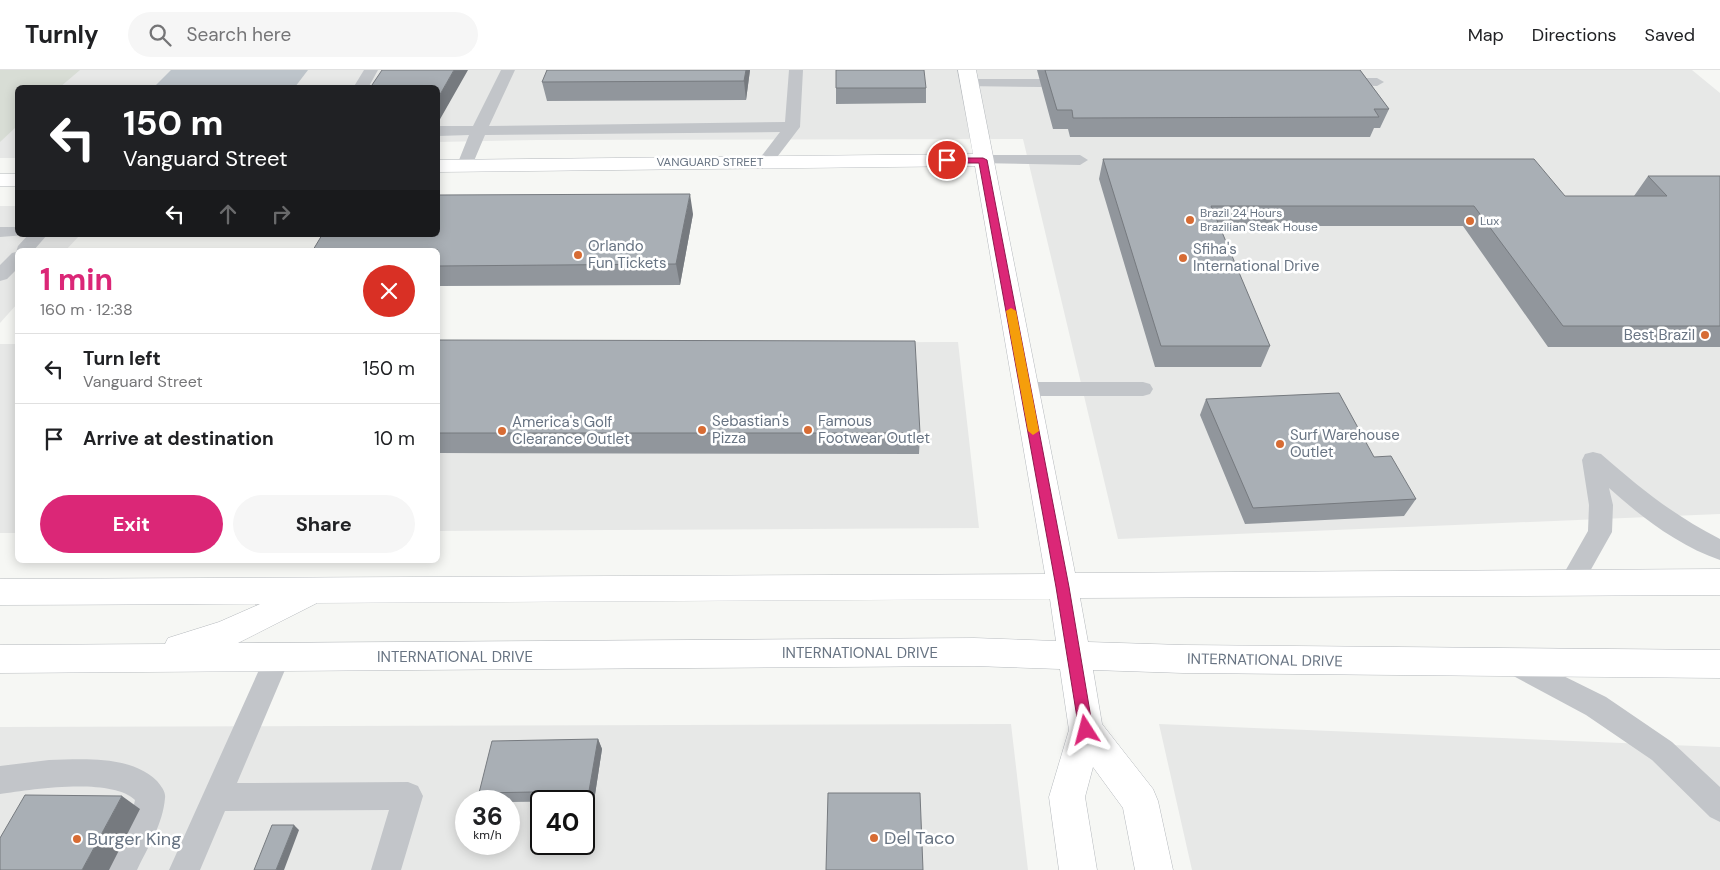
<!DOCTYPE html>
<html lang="en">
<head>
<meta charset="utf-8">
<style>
  body { margin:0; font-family:"DM Sans",sans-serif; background:#f6f6f6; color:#202124; height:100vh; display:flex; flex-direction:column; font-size:19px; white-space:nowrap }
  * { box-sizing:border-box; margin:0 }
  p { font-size:16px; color:#757577 }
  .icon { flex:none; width:28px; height:28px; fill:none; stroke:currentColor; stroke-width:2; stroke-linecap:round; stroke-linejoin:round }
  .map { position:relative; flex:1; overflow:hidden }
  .drawer { position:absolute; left:15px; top:178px; width:425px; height:315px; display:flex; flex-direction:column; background:#fff; border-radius:8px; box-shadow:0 2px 12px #0003 }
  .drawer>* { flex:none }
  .banner { position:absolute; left:15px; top:15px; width:425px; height:152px; border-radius:8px; box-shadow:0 2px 12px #0003; background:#202124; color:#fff; overflow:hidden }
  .speed { position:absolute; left:455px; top:720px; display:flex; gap:10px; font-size:25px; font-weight:700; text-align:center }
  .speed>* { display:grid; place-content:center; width:65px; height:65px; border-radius:50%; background:#fff; box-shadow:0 2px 12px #0003; line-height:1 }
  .speed small { font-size:12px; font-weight:400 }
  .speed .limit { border:2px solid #111; border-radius:8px; background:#fff; color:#111 }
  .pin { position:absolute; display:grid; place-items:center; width:42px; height:42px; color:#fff; margin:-21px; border:2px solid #fff; border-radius:50%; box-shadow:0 1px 5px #0007 }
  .me { position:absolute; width:55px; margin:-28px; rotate:351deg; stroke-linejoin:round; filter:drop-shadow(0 0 4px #0008) }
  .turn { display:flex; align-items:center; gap:18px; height:105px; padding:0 25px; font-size:22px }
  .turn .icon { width:65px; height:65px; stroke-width:2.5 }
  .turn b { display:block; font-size:35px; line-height:42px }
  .lanes { display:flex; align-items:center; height:48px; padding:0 25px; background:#0003; justify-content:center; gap:25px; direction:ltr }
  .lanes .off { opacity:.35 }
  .round { display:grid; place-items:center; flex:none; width:52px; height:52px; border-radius:26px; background:#f6f6f6 }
  .head { display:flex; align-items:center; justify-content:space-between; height:85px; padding:0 25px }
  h1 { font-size:30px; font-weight:700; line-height:38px; color:#db2777 }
  .primary-button { display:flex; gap:10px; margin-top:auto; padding:10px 25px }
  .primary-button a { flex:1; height:58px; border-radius:30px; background:#db2777; color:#fff; font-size:20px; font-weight:700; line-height:58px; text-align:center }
  .primary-button a+a { background:#f6f6f6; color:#202124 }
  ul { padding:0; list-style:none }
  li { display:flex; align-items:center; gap:15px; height:70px; padding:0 25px; border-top:1px solid #e0e0e0 }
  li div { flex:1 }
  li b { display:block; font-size:19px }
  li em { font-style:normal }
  header { display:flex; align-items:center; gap:30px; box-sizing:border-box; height:70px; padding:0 25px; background:#fff; border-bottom:1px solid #e0e0e0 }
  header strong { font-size:24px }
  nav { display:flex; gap:28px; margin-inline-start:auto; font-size:18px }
  .search { width:350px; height:45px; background:#f6f6f6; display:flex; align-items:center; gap:12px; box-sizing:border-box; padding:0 18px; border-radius:28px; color:#757577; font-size:19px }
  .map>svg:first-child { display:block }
</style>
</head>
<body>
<header>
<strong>Turnly</strong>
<div class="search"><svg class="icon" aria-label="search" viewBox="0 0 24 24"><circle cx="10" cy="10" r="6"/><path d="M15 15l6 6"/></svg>Search here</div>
<nav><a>Map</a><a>Directions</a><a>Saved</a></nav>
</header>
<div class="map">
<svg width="1720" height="800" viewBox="0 0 1720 800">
  <rect width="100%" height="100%" fill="#f6f7f4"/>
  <!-- built -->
  <path fill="#e7e8e7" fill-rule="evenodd" d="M0,0H1692L1720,23V444L1118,469L1023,69L537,70L438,72V18H18L17,88H0Z
    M0,136H17L18,165H80L66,180H18L17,234L0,253Z
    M958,272L979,458L438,461V273Z
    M0,274H17V463H0Z
    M1011,654L1028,800H0V657ZM466,731H509V774H466ZM541,731H584V774H541Z
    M1159,654L1720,677V800H1192Z"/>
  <!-- green -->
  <path fill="#d8ddd5" d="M0,0H80L60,17L18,18L17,56L0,72Z"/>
  <!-- water -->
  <path fill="#bdc4ca" d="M171,0H308L295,17H154Z"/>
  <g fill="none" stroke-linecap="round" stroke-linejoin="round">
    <!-- secondary casing -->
    <g stroke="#b5b9bd" stroke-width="1">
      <path id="secondary" d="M958,0H976L1075,503L1720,499V525L1080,528L1088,572L1183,575L1720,580V608L1183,603L1093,600L1102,654L1153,719L1158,731L1173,800H1135L1123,738L1093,697L1085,727L1097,800H1059L1049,727L1069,660L1060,599L974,596L0,603V575L165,574L168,568L219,552L260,534L0,535V509L1045,504L975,96L438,102V90L973,84ZM1050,529L1056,571L974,568L238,573L317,533Z
        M0,104H18V116H0Z"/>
    </g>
    <!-- lane -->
    <path fill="#c2c5c9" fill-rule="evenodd" d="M364,0H378L368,18H353Z
      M501,0H515L489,56L785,52L789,0H803L800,57L771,95L765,97L757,92L780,62L485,65L471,98H459L457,95L469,65L438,66V56H473Z
      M1348,8H1377L1384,12L1377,16L1343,15L1341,12L1343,9Z
      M969,9H1041L1048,13L1041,17L964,16L962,13L964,10Z
      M983,85H1080L1088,90L1080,95L977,93L975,90Z
      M0,157H18V165H25L0,167Z
      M28,165H47L34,180H18V198L7,209L0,211V195L12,183L16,182L18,176Z
      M1026,312H1143L1150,314L1153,319L1150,324L1143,326H1026L1019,324L1016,319L1019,314Z
      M1593,382L1601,384C1640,418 1673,445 1720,469V490C1679,476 1641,447 1609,418L1613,435L1612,462L1580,519L1571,522L1562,519L1559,512L1588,461L1589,435L1582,390L1585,384Z
      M277,576L286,580L290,588L237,713L408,712L418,716L423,726L401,800H371L389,740L225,741L200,800H169L268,580Z
      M1513,581L1606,627L1672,672L1720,717V752L1710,747L1652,690L1586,645L1504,601L1500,593L1504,585Z
      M49,690C83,689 131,685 157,711C161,716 166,722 165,728C163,754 148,777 137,800H106L131,748L135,730C112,707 31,719 0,724V696Z"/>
    <!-- secondary -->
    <use href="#secondary" fill="#fff" fill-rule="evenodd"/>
  </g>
  <!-- wall -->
  <path fill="#91969c" d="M547,0H750L746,30L547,31L542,12Z
    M1037,0H1360L1389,39L1380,58H1374L1370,67H1070L1068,59H1053Z
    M836,18H926V33L836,34Z
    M1103,89L1565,126H1634L1648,106H1720V277H1548L1463,156H1219L1270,276L1261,297H1155L1099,109Z
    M693,144L680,215L438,216V180Z
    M438,270L920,363L919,384L438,383Z
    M1206,329L1374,387L1416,429L1404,446L1245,454L1200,345Z
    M598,669L602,679L594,731L509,732L485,731L479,723Z"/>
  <!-- shaded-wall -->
  <path fill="#767a7f" d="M454,0H468L439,51L438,46V28Z
    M746,0H750L746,30L744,11Z
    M690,124L693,144L680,215L676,194Z
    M598,669L602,679L594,731L589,721Z
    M122,726L140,739L109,800H82Z
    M294,755L299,760L284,800H276Z"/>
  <!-- building -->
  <path fill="#a9afb5" stroke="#767a7f" d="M382,0H454L438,28V18H370Z
    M547,0H746L744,11L542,12Z
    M836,0H924L926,18H836Z
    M1045,0H1360L1389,39H1374L1379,47L1073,48L1072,40H1057Z
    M1103,89H1534L1565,126H1667L1648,106H1720V256H1563L1474,136H1211L1270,276H1161Z
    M690,124L676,194L438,196V180H313L322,165H438V125Z
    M438,270L915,271L920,363H438Z
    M1339,323L1374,387L1391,386L1416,429L1253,438L1206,329Z
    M598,669L589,721L479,723L492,671Z
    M828,723H920L923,800H826Z
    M25,725L122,726L82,800H0V768Z
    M272,755H294L276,800H254Z"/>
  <!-- route -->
  <path fill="#db2777" stroke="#8e194d" d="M983,88L987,90L1069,517L1093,660L1091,664L1086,666L1081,664L1079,660L1056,517L979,93H947L943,90L947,88Z"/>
  <!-- slow -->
  <path fill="#f59e0b" d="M1011,238L1016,241L1039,361L1033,365L1028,361L1006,241Z"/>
  <!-- markers -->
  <g fill="#d76c34" stroke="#fff" stroke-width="2">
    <circle cx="1190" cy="150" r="5"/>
    <circle cx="1470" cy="151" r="5"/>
    <circle cx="578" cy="185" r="5"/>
    <circle cx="1183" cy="188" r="5"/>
    <circle cx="1705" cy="265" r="5"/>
    <circle cx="702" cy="360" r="5"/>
    <circle cx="808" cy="360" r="5"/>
    <circle cx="502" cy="361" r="5"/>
    <circle cx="1280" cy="374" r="5"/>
    <circle cx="874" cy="768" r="5"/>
    <circle cx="77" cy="769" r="5"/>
  </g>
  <g text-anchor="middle" stroke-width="5" stroke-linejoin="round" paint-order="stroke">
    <!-- far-street labels -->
    <g font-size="12" fill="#687483" stroke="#fff">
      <text x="710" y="96">VANGUARD STREET</text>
    </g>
    <!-- far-poi labels -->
    <g font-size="12" fill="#687483" stroke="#fff" text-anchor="start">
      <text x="1200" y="147">Brazil 24 Hours<tspan x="1200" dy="14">Brazilian Steak House</tspan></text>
      <text x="1480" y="155">Lux</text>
    </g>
    <!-- poi labels -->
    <g font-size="15" fill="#687483" stroke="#fff" text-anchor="start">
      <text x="588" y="181">Orlando<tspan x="588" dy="17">Fun Tickets</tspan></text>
      <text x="1193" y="184">Sfiha's<tspan x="1193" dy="17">International Drive</tspan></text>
      <text x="1695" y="270" text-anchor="end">Best Brazil</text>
      <text x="712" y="356">Sebastian's<tspan x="712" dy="17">Pizza</tspan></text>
      <text x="818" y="356">Famous<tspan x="818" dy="17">Footwear Outlet</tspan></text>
      <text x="512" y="357">America's Golf<tspan x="512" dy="17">Clearance Outlet</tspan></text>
      <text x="1290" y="370">Surf Warehouse<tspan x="1290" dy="17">Outlet</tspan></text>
    </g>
    <!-- street labels -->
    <g font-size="15" fill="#687483" stroke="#fff">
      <text x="860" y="588">INTERNATIONAL DRIVE</text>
      <text x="455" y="592">INTERNATIONAL DRIVE</text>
      <text transform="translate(1265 590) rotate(1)" y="5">INTERNATIONAL DRIVE</text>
    </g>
    <!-- near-poi labels -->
    <g font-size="18" fill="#687483" stroke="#fff" text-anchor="start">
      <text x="884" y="774">Del Taco</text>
      <text x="87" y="775">Burger King</text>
    </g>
  </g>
</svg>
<div class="speed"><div>36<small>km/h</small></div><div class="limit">40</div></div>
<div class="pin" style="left:947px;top:90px;background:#d93025"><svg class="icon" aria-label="arrive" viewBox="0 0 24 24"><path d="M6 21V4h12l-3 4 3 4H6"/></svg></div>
<svg class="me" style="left:1086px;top:660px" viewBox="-20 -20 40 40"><path d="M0-17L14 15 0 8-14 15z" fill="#db2777" stroke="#fff" stroke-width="4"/></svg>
<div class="banner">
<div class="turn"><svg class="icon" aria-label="left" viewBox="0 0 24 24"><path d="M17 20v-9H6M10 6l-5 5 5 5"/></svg><div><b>150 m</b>Vanguard Street</div></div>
<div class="lanes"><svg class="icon" aria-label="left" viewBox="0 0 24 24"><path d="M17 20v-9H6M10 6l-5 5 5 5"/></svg><svg class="icon off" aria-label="ahead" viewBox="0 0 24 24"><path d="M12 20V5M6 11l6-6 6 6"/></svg><svg class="icon off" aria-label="right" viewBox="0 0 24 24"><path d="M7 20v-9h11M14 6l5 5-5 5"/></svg></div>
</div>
<section class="drawer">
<div class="head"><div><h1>1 min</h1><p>160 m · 12:38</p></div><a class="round" style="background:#d93025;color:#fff"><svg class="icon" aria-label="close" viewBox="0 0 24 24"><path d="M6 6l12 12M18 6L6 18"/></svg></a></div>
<ul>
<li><svg class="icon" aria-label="left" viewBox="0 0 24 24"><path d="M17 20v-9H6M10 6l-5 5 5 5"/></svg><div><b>Turn left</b><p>Vanguard Street</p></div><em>150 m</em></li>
<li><svg class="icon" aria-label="arrive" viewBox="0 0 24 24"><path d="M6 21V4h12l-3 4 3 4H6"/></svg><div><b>Arrive at destination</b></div><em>10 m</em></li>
</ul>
<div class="primary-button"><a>Exit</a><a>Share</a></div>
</section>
</div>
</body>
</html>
